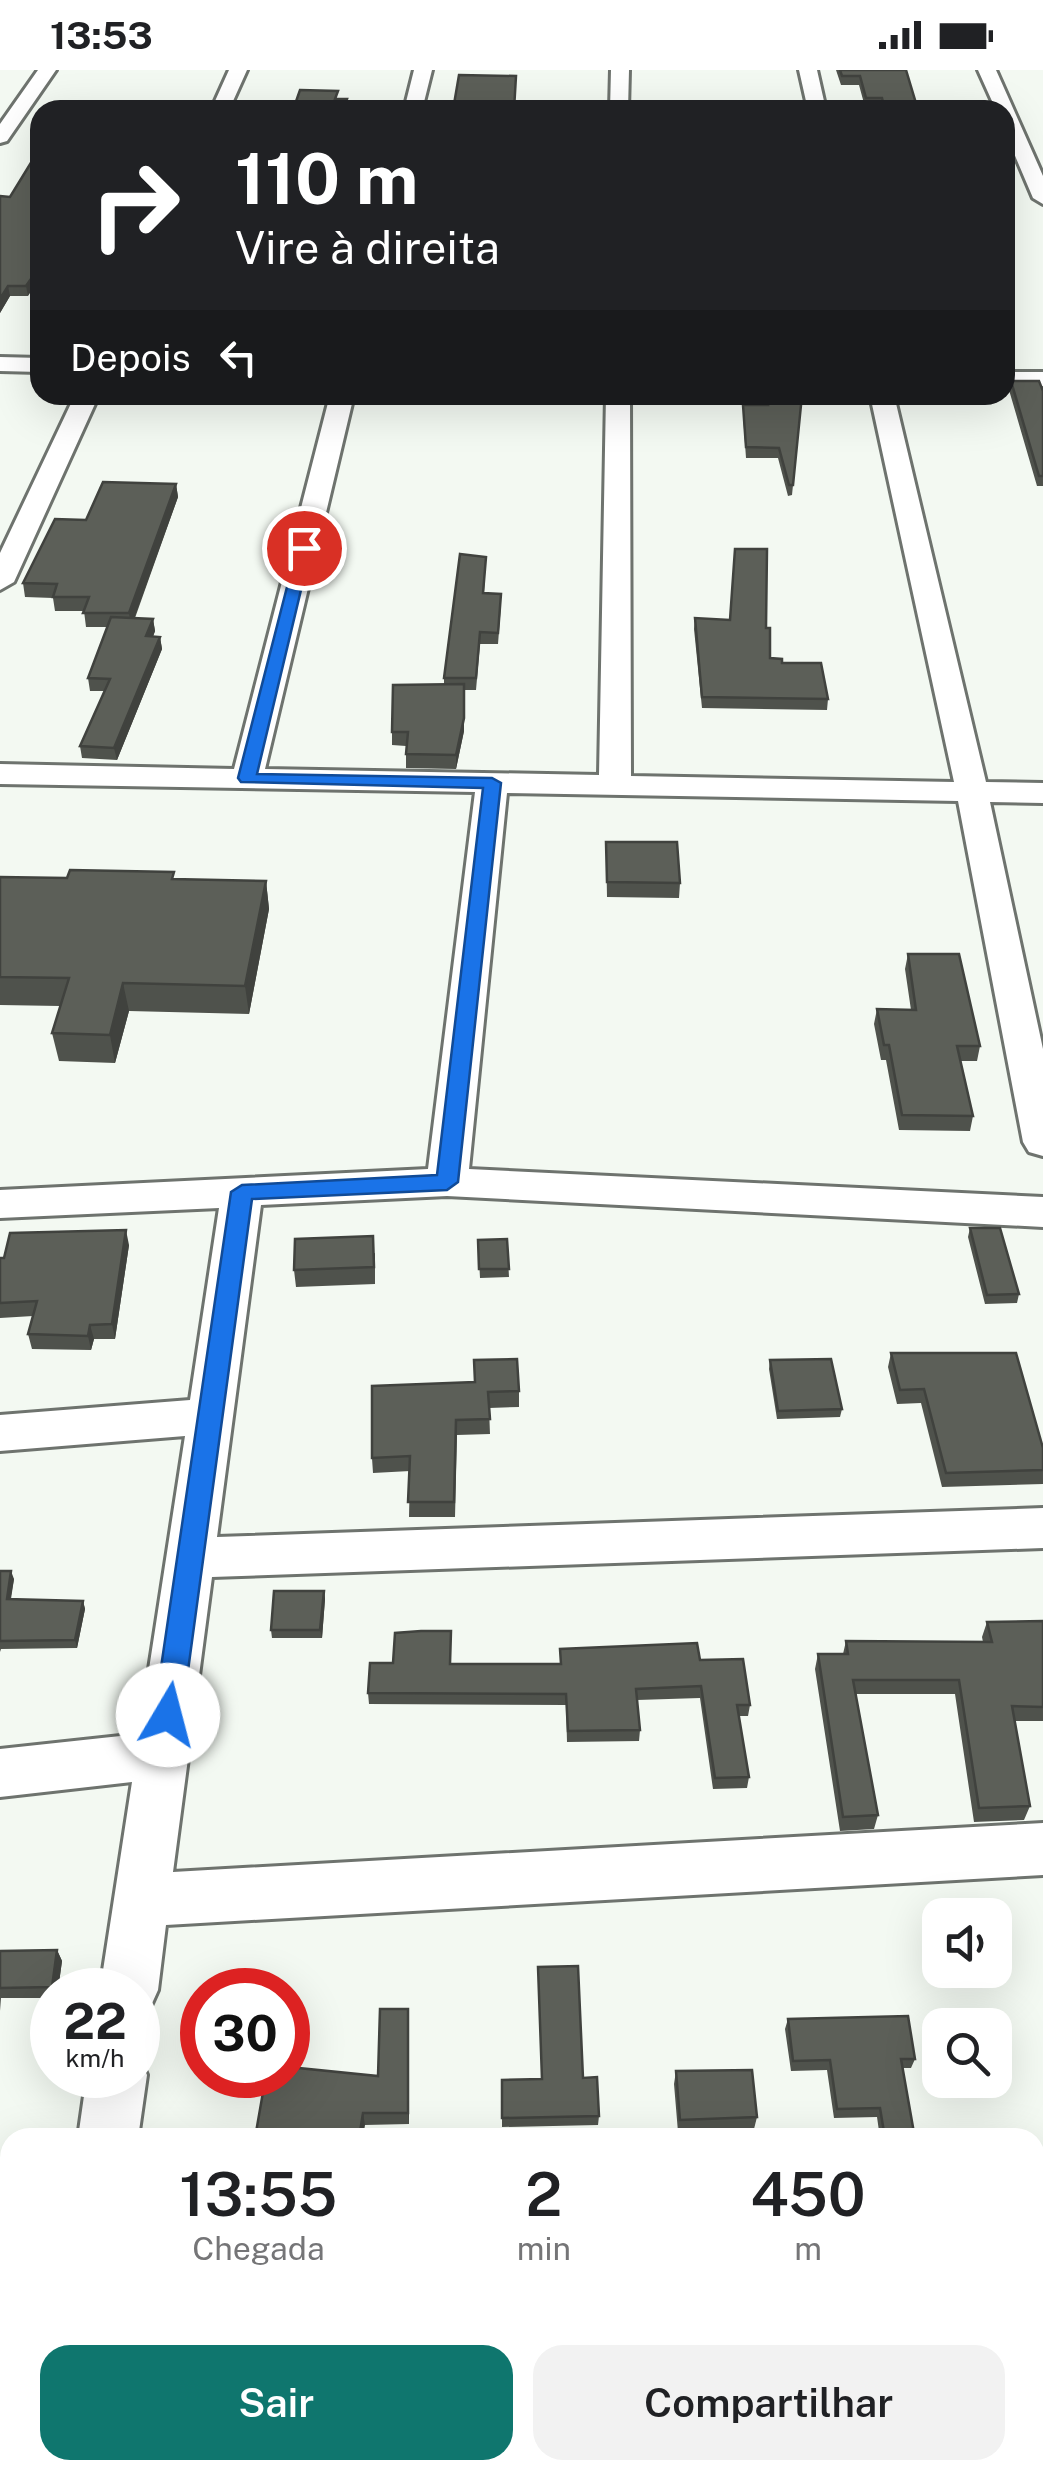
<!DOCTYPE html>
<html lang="pt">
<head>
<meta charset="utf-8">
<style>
  body { margin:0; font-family:"Public Sans",sans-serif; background:#f2f2f2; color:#202124; height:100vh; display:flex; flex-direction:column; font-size:38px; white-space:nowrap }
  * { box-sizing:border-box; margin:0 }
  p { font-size:32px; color:#757577 }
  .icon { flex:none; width:55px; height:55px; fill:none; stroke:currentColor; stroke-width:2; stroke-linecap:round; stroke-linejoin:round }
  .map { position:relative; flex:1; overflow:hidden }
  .panel { position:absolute; left:0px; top:2058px; width:1045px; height:352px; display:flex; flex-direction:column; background:#fff; border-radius:30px 30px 0 0; box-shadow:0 10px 40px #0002 }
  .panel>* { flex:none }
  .top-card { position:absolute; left:30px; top:30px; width:985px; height:305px; border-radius:30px; box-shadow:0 10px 40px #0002; background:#202124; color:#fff; overflow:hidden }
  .fabs { position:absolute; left:922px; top:1828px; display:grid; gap:20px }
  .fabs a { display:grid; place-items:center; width:90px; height:90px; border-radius:20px; background:#fff; box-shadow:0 10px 40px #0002; font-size:50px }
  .speed { position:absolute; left:30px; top:1898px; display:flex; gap:20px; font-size:50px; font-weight:700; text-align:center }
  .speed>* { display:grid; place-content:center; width:130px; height:130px; border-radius:50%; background:#fff; box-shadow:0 10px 40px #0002; line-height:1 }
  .speed small { font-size:25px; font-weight:400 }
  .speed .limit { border:15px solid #d22; background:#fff; color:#111 }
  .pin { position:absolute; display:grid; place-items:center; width:85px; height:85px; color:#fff; margin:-42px; border:5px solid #fff; border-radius:50%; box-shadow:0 2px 10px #0007 }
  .me { position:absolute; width:110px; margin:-55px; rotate:8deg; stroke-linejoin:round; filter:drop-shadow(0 0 8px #0008) }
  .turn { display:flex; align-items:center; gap:35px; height:210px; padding:0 40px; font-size:45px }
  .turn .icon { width:130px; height:130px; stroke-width:2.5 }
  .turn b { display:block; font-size:70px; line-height:85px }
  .then { display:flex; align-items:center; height:95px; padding:0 40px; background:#0003; gap:20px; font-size:38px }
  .eta { display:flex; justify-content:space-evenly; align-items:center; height:170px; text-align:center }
  .eta b { font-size:60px; font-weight:600; line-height:70px }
  .button { display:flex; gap:20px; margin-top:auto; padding:20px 40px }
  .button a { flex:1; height:115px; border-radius:30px; background:#0f766e; color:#fff; font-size:40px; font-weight:600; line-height:115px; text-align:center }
  .button a+a { background:#f2f2f2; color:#202124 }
  .status { display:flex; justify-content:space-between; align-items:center; height:70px; padding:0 50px; background:#fff; direction:ltr }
  .status svg { height:28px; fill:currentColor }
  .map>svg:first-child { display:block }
</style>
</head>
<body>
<div class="status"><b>13:53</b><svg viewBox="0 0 49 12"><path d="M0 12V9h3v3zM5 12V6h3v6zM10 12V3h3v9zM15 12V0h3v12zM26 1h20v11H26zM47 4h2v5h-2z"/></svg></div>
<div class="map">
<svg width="1043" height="2408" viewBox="0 0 1043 2408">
  <rect width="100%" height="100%" fill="#f3f9f2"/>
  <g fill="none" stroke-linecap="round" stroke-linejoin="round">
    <!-- minor casing -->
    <g stroke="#6e736e" stroke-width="6">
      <path id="minor" d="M38,0H56L7,71L0,73V54Z
        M229,0H247L229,40H211Z
        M414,0H432L422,40H404Z
        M611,0H629L628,40H610Z
        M799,0H817L826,40H808Z
        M978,0H996L1043,106V134L1033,128L1005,62V40H996Z
        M0,287L40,288V302L0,301Z
        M1005,302H1043V316H1005Z
        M75,325H99L14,512L0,520V483Z
        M330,325H354L265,699L599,705L606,325H630L631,706L954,712L870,325H894L986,712L1043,713V733L990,732L1043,979V1086L1029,1082L1023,1072L958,731L507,723L469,1099L1043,1127V1157L447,1126L261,1135L217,1467L1043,1438V1478L212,1507L173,1802L1043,1753V1805L166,1855L158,1920L149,1940L138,1945V1920H100L132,1712L0,1727V1679L139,1664L185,1366L0,1381V1345L190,1330L219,1138L0,1148V1120L428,1099L475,722L0,714V694L234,699Z
        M138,1984L147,2005L138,2068H78L87,2005H138Z
        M10,2118V2180L0,2181V2119Z
        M1043,2206V2270L1035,2271V2207Z
        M26,2400H94L93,2408H25Z"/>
    </g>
    <!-- minor -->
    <use href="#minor" fill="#fff" fill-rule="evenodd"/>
  </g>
  <!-- wall -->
  <path fill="#4f524c" d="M836,0H906L918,40H882L881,37H865L859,15H841Z
    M40,78L28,226H10L0,243L10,127Z
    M1011,311L1043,321V416H1037L1009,320Z
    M764,325H802L792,425L788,426L778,388H746L743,345V335H765Z
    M176,414L178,427L135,548L153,549L155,561L153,567H160L162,579L117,690L82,688L80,676L105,621H90L88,608L108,557H86L84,541H55L53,528L25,527L23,513L86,450Z
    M486,487L484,523L501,535L498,574H480L476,620H464V661L456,699L406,698V676L392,675V662L444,615V608Z
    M695,548L766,558L770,588L782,593L828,629L827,640L702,638L694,559Z
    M606,772L680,813L679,828L607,827Z
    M0,807L266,811L269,839L249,944L129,941L115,993L59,991L52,963L60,936L0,935Z
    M908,884L980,976L977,991H961L973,1046L970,1061L899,1060L886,990H881L874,954L877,939L911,940L905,899Z
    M970,1158L1019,1224L1017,1233L985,1234L968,1167Z
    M507,1169L509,1207L480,1208L478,1170Z
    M129,1175L115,1269H94L91,1280L32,1279L28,1264L33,1246L0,1248V1188Z
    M375,1183V1214L296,1217L294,1200Z
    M891,1283L1043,1378V1414L942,1417L921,1333L897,1334L888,1297Z
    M770,1290L842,1339L840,1347L777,1349L769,1299Z
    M475,1312L519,1321V1337L489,1338L490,1364L457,1365L455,1447H409L410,1401L373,1403L372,1388Z
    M0,1501L14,1509L11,1529L83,1531L85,1539L77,1578L1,1579L0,1582Z
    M324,1521L325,1529L322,1568H272L271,1560Z
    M1043,1551V1651H1015L1030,1736L1024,1750L974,1752L955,1624H856L878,1745L874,1759L840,1761L815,1599L818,1584H843L846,1571L983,1572L982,1567L987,1552Z
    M451,1561V1594H560V1579L700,1590L750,1635L748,1646H739L749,1707L747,1718L713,1719L700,1628L637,1630L640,1660L639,1671L567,1672L566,1635L369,1634L368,1623L393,1593Z
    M57,1880L62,1891L58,1920H52V1928H1L0,1941V1881Z
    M788,1949L915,1989L911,1998H903L914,2063L926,2068H880L877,2047L834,2048L827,2000L791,2001L785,1959Z
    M409,1951V2054L365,2055L255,2068L378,2006Z
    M676,2001L757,2047L754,2059L678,2062L674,2014Z
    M583,2008L599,2046L598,2055L502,2057V2010Z"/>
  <!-- shaded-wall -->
  <path fill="#40423e" d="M40,196V208L28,226L26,216Z
    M8,216L10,226L0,243V229Z
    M176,414L178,427L131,557L129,543Z
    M153,549L155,561L148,578L146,566Z
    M160,567L162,579L117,690L114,678Z
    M464,614V661L456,699V685Z
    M266,811L269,839L249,944L245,916Z
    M123,913L129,941L115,993L110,965Z
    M126,1160L129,1175L115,1269L112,1254Z
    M90,1255L94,1269L91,1280L88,1266Z
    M11,1501L14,1509L9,1537L7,1529Z
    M324,1521L325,1529L322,1568L320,1560Z
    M83,1531L85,1539L77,1578L75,1570Z
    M57,1880L62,1891L58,1920H53L52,1917Z
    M408,1939L409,1951V2054L408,2043Z
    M363,2043L365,2055L363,2068H359Z"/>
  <!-- building -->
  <path fill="#5c5f58" stroke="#40423e" stroke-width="2.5" d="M840,0H906L918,40H885L882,28H866L860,6H842Z
    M459,5L516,6L514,40H453Z
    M300,20L338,21L335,29H347L343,40H293Z
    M40,78V196L26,216H8L0,229V126L10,127Z
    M1011,311H1039L1043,321V406H1039Z
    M766,325H802L793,415H789L779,378L746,377L743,335H768Z
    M103,412L176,414L129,543H83L89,527H53L57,514L23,513L55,449L86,450Z
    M735,479H767L766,558H770V588L782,589V593H821L828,629L702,627L695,548L730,550Z
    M460,484L486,487L483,523L501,524L498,563L480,562L476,608H444Z
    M111,547L153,549L146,566L160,567L114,678L80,676L110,609L88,608Z
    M464,614V648L456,685L406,684L408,662H392L393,615Z
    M606,772H677L680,813L607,812Z
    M70,800L174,802L172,809L266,811L245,916L123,913L110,965L52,963L69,908L0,907V807L67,808Z
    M908,884H959L980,976H957L973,1046L902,1045L889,975H884L877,939L916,940Z
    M970,1158H1000L1019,1224L987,1225Z
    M126,1160L112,1254L90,1255L88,1266L28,1264L37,1231L0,1233V1188H4L10,1163Z
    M373,1166L374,1197L294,1200L295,1169Z
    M507,1169L509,1199H479L478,1170Z
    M891,1283H1016L1043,1378V1400L946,1403L924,1319L900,1320Z
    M517,1289L519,1321L488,1322L490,1349L456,1350L454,1432H408L410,1386L372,1388V1316L475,1312L474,1290Z
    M831,1289L842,1339L778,1341L770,1290Z
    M0,1501H11L7,1529L83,1531L75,1570L0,1571Z
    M274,1521H324L320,1560H271Z
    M1043,1551V1637L1012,1636L1030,1736L979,1738L959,1610H853L878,1745L843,1747L818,1584H848L846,1571L992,1572L987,1552Z
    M421,1561H451L450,1594H561L560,1579L697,1573L700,1590L743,1589L750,1635H737L749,1707L715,1708L701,1616L636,1619L640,1660L568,1661L566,1624L368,1623L370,1593H393L395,1563Z
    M57,1880L52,1917L0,1918V1881Z
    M578,1896L583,2008L597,2007L599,2046L502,2048V2010L542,2009L538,1897Z
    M380,1939H408V2043H363L359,2068H255L266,2005H288V1997L378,2006Z
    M908,1946L915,1989H901L914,2063H926V2068H885L880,2038L837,2039L830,1990L793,1991L788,1949Z
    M752,2000L757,2047L680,2050L676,2001Z
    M10,2372V2400H19L17,2403L21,2407L47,2408H6Z
    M479,2400H592V2408H446V2401Z
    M699,2400H750L751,2408H700Z"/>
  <!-- route -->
  <path fill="#1a73e8" stroke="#114b97" stroke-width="2.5" d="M304,474L311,478L257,704L492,708L501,713L458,1112L447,1120L252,1129L182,1645L178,1654L168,1658L158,1654L154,1645L231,1122L242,1115L437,1105L483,718L241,712L238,708L297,478Z"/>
</svg>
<div class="fabs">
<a><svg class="icon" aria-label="sound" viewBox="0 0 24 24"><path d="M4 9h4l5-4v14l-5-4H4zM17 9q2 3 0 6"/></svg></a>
<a><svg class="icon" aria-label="search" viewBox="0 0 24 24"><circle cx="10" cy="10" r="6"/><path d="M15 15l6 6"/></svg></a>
</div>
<div class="speed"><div>22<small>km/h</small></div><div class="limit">30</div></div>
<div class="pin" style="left:304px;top:478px;background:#d93025"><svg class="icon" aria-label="arrive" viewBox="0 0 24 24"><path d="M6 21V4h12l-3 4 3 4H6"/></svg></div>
<svg class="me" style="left:168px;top:1645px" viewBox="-20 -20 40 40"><circle r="19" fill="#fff"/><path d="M0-13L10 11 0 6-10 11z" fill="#1a73e8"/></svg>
<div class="top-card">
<div class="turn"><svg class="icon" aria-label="right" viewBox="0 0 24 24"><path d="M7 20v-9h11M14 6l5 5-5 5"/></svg><div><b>110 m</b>Vire à direita</div></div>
<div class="then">Depois<svg class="icon" aria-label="left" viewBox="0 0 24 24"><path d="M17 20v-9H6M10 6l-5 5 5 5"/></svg></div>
</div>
<section class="panel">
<div class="eta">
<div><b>13:55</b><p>Chegada</p></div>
<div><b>2</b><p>min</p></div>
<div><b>450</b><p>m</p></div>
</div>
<div class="button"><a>Sair</a><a>Compartilhar</a></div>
</section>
</div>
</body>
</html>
